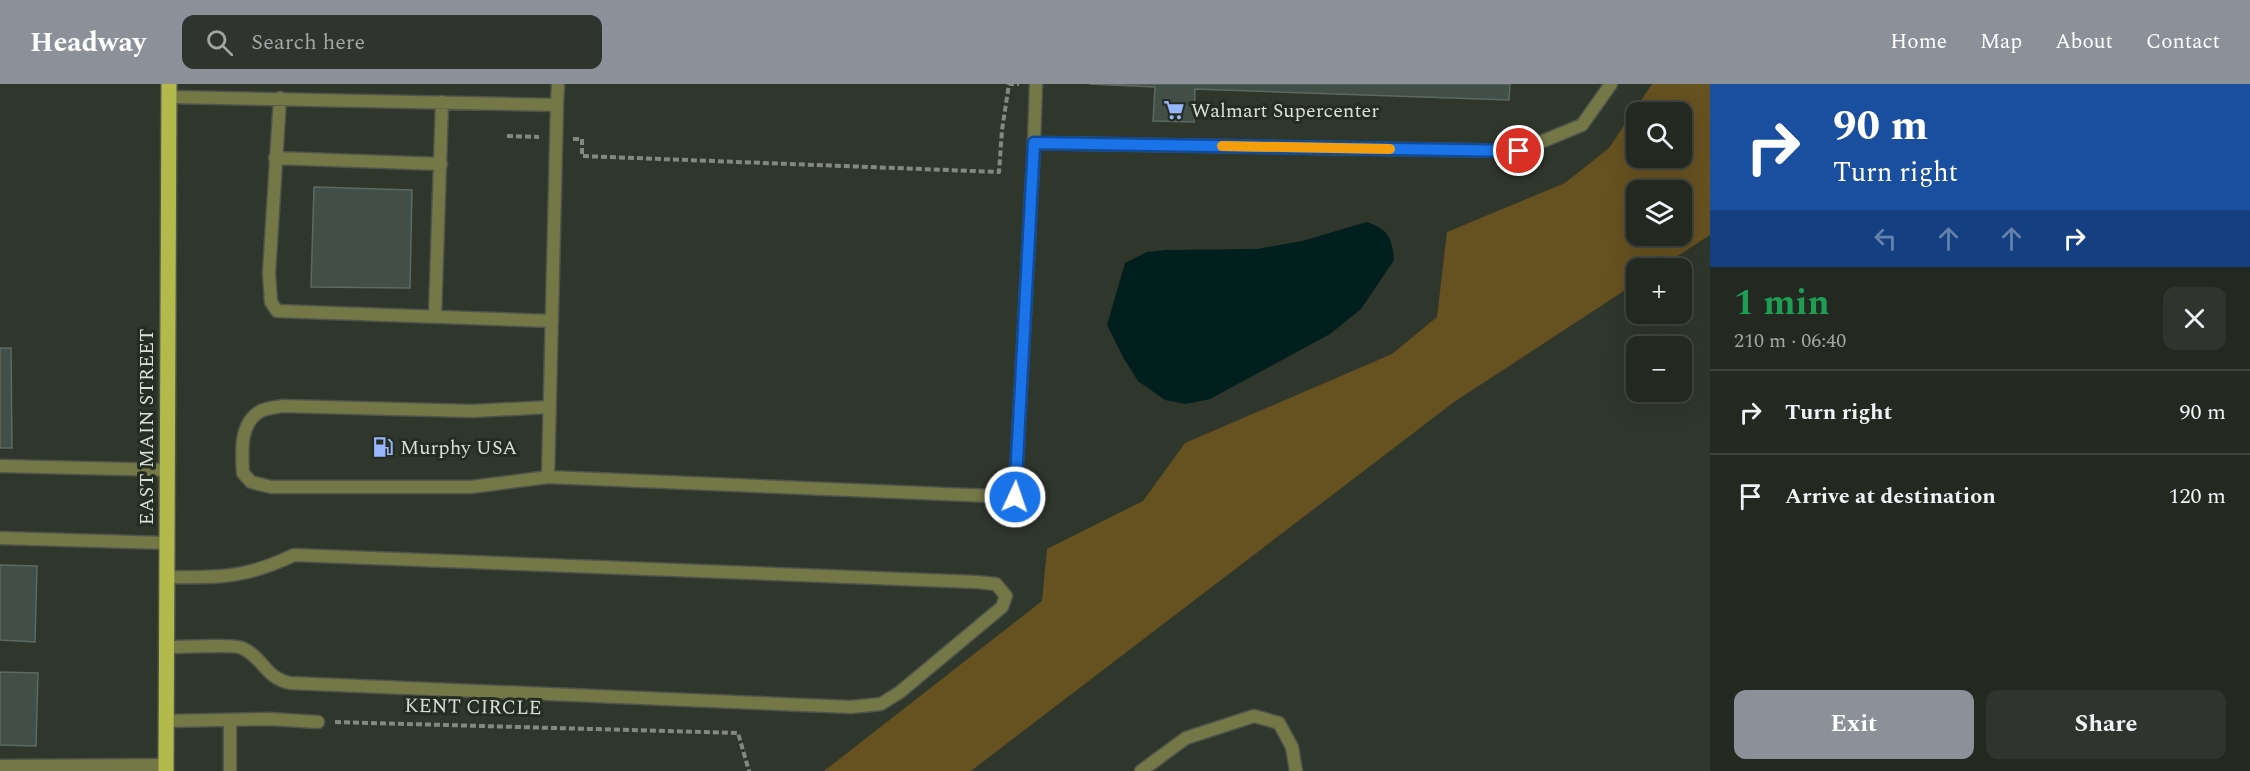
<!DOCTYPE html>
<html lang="en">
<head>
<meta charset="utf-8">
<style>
  body { margin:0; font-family:Spectral,serif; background:#2f342e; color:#f1f3f6; height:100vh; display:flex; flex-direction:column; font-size:22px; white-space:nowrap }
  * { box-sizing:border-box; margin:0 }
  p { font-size:20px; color:#a3a6a5 }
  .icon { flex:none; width:33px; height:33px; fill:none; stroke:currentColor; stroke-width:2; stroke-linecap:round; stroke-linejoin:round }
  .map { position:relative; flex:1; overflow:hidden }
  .sheet { display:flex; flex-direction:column; background:#232821; width:540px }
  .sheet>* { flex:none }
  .hud { background:#1a4fa0; color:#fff; overflow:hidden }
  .buttons { position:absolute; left:1626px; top:18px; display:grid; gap:12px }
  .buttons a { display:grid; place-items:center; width:66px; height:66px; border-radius:12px; background:#232821; box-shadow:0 6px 24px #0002,0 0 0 2px #40443f; font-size:30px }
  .pin { position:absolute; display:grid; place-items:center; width:51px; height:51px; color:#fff; margin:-26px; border:3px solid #fff; border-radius:50%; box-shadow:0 2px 6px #0007 }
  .me { position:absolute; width:66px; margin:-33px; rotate:3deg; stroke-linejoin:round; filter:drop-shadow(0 0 4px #0008) }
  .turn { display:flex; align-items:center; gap:21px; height:126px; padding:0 24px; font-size:27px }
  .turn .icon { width:78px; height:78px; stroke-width:2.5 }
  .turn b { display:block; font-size:42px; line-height:51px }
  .lanes { display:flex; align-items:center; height:57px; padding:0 24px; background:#0003; justify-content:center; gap:30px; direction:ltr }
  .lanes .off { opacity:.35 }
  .round { display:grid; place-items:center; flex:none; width:63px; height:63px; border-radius:12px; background:#2f342e }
  .summary { display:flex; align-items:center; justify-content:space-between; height:102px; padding:0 24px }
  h1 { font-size:36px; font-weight:700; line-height:45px; color:#1e9e55 }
  .primary-button { display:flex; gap:12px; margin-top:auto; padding:12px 24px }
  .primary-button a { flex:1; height:69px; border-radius:12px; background:#8c9099; color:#fff; font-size:24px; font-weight:700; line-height:69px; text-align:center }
  .primary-button a+a { background:#2f342e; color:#f1f3f6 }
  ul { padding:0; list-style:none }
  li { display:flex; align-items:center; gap:18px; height:84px; padding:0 24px; border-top:2px solid #40443f }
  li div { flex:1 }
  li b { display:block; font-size:22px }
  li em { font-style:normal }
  header { display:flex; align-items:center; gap:36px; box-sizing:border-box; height:84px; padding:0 30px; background:#8c9099; color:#fff }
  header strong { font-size:28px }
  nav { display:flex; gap:33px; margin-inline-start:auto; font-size:21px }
  .search { width:420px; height:54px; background:#2f342e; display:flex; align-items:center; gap:15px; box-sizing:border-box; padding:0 21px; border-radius:12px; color:#a3a6a5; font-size:22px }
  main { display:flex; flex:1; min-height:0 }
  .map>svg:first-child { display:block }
</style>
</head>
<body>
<header>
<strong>Headway</strong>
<div class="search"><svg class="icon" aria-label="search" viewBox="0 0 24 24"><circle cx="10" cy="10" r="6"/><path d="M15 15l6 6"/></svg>Search here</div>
<nav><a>Home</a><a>Map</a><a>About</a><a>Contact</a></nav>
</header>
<main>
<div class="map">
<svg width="1710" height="687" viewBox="0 0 1710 687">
  <rect width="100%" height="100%" fill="#2f362c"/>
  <!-- green -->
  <path fill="#665120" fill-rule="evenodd" d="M1652,0H1710V151L1659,184H1636V199L1454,318L971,687H824L1042,517L1047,465L1143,417L1185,359L1392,270L1437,233L1447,148L1565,99L1609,64ZM1636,28H1682V74H1636ZM1636,106H1682V152H1636Z"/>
  <!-- water -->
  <path fill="#001f1d" d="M1367,138C1389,146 1392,154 1394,176L1361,225L1330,250L1210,315L1186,320L1165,316L1138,297L1124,275L1107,241L1125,179L1147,168L1166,166L1257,165L1302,157Z"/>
  <!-- building -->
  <path fill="#424f49" stroke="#5c6a62" stroke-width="1.5" d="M1089,0H1510L1509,16L1195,5L1194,38L1153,37L1155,3Z
    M314,103L412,106L410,204L311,203Z
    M0,264H11L12,364H0Z
    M0,481L37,482L35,558L0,556Z
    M0,588L38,589L36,662L0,661Z"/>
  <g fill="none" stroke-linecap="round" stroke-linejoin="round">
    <!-- lane casing -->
    <g stroke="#4e544b" stroke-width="15">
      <path id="lane" d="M169,13L557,21L548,393L1015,413L1034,59L1519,67L1582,41L1611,0
        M280,14L269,189L271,218L277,227L552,237
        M557,21L558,0
        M1034,59L1036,0
        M275,74L441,80
        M435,232L442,18
        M0,382L167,386
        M548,393L471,403H271L251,398L243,389C242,369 239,341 259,328C265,324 274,324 282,322L472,327L550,323
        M0,454L167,459
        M167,563C179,563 235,560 242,564C263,573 265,594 290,599L851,623L881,620L900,608L1002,523L1006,512L996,500L976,498L294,471C246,494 218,494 167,493
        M166,637L270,635L318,638
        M0,682L166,681
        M230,687V636
        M1141,687L1186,654L1254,632L1279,639L1292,663L1296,687"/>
    </g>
    <!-- primary casing -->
    <g stroke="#4e544b" stroke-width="18">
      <path id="primary" d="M166,687L169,0"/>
    </g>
    <!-- path -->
    <path stroke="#838981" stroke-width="4" stroke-dasharray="6 3" stroke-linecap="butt" d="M507,52L539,53
      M573,55H582V72L999,88L1002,46L1009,0H1019
      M335,638L738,649L749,687"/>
    <!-- lane -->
    <use href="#lane" stroke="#747746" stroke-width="12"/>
    <!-- primary -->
    <use href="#primary" stroke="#b4b94c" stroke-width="15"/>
  </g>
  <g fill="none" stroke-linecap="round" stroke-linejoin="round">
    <!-- route casing -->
    <g stroke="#114b97" stroke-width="15">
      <path id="route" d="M1015,413L1034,59L1519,67"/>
    </g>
    <!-- route -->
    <use href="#route" stroke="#1a73e8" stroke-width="10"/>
    <!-- slow -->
    <path stroke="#f59e0b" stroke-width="10" d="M1222,62L1390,65"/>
  </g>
  <!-- icons -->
  <defs>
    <g id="supermarket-bare" transform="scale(1.62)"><path d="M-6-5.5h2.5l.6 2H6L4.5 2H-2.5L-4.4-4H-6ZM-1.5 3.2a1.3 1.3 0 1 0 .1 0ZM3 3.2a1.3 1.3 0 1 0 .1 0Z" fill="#97b6fd" stroke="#252c22" stroke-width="2.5" paint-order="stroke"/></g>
    <g id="fuel-bare" transform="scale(1.62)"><path d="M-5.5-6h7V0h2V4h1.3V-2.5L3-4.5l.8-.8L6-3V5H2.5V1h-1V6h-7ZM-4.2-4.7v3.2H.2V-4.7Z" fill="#97b6fd" stroke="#252c22" stroke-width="2.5" paint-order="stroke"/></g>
  </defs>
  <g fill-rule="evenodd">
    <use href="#supermarket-bare" x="1174" y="26"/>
    <use href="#fuel-bare" x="383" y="363"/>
  </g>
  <g text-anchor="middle" stroke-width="6" stroke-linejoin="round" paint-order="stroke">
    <!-- poi labels -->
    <g font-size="20" fill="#dadfd9" stroke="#252c22" text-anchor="start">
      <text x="1191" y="33">Walmart Supercenter</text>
      <text x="400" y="370">Murphy USA</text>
    </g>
    <!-- street labels -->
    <g font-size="20" fill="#dadfd9" stroke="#252c22">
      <text transform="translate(146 343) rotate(-90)" y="7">EAST MAIN STREET</text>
      <text transform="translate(473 622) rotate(1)" y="7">KENT CIRCLE</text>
    </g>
  </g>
</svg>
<div class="buttons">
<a><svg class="icon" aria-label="search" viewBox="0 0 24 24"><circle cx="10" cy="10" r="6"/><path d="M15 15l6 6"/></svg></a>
<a><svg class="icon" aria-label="layers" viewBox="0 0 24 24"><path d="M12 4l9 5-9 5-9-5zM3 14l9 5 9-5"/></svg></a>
<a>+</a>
<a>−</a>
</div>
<div class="pin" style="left:1519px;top:67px;background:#d93025"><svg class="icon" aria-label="arrive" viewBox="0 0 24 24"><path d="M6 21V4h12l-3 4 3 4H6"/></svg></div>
<svg class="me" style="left:1015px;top:413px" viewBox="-20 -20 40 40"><circle r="17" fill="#1a73e8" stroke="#fff" stroke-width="3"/><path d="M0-11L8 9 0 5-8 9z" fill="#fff"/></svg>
</div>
<section class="sheet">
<div class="hud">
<div class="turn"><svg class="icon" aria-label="right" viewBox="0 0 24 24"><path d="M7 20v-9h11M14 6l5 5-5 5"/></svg><div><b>90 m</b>Turn right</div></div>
<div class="lanes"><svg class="icon off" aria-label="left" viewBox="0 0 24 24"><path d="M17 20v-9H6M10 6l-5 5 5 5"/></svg><svg class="icon off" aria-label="ahead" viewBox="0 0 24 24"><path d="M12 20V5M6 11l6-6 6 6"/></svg><svg class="icon off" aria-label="ahead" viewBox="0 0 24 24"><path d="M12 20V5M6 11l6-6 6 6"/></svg><svg class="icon" aria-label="right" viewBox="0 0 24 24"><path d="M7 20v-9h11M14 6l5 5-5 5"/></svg></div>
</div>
<div class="summary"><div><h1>1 min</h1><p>210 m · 06:40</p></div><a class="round"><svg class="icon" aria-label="close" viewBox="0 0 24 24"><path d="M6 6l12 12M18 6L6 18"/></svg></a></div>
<ul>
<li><svg class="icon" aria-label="right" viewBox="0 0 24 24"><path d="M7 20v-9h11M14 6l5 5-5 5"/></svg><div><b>Turn right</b></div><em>90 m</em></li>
<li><svg class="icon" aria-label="arrive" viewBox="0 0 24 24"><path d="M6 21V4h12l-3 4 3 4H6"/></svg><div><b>Arrive at destination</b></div><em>120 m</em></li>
</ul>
<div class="primary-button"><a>Exit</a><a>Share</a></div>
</section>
</main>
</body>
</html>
